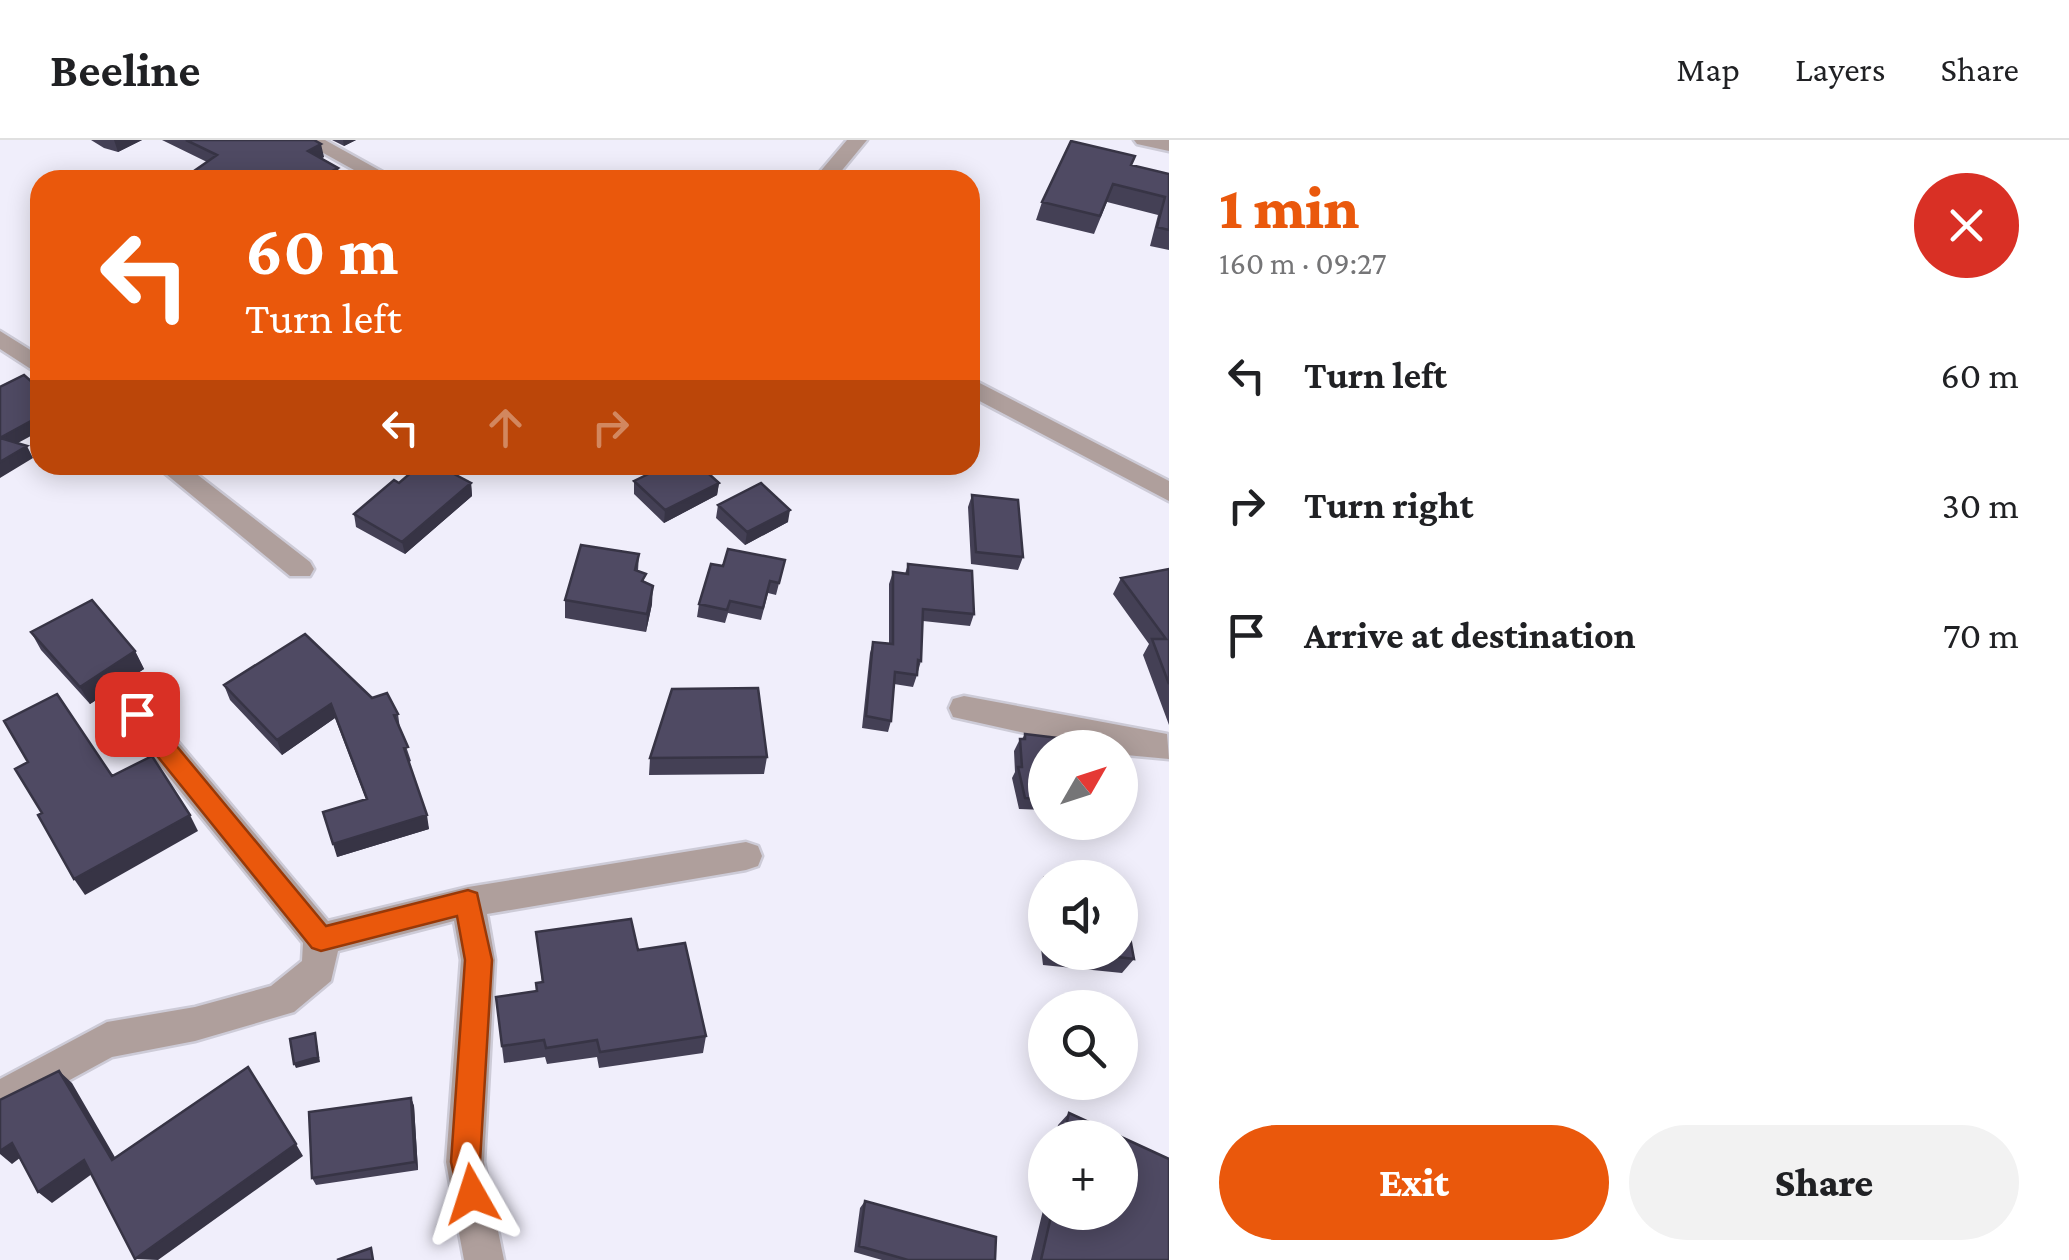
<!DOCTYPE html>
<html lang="en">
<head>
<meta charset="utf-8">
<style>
  body { margin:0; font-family:"Crimson Pro",serif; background:#f2f2f2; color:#202124; height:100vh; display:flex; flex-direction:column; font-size:38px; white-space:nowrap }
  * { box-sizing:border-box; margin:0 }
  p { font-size:32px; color:#757577 }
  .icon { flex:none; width:55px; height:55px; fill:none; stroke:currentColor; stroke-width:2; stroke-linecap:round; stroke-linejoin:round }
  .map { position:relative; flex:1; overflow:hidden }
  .panel { display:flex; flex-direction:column; background:#fff; width:900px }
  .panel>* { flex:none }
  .guide { position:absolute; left:30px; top:30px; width:950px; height:305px; border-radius:30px; box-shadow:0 5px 25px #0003; background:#ea580c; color:#fff; overflow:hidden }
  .needle { width:65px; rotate:51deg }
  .buttons { position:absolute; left:1028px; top:590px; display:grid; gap:20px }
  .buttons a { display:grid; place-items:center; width:110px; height:110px; border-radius:50%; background:#fff; box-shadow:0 5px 25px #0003; font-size:50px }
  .pin { position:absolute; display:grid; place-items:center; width:85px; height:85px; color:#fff; margin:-42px; border-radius:20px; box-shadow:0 5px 15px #0006 }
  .me { position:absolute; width:110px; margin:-55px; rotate:354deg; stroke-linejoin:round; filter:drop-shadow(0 0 8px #0008) }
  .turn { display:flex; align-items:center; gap:35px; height:210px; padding:0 50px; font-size:45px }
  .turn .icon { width:130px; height:130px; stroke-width:2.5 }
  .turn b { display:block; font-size:70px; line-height:85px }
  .lanes { display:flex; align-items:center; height:95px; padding:0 50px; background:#0003; justify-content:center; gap:50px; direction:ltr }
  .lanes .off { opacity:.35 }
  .round { display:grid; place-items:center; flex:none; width:105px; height:105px; border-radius:52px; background:#f2f2f2 }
  .head { display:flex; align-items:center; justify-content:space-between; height:170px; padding:0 50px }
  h1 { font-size:60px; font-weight:800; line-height:75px; color:#ea580c }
  .action { display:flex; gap:20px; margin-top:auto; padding:20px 50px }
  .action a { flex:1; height:115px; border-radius:60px; background:#ea580c; color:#fff; font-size:40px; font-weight:800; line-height:115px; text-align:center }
  .action a+a { background:#f2f2f2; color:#202124 }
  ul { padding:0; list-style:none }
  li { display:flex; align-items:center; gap:30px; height:130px; padding:0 50px }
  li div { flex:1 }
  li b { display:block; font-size:38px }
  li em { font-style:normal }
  header { display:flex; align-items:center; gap:60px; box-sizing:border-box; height:140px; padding:0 50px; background:#fff; border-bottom:2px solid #e0e0e0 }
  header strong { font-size:48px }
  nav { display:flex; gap:55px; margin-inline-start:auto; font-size:35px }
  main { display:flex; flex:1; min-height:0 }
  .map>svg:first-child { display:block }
</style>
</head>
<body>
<header>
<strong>Beeline</strong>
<nav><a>Map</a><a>Layers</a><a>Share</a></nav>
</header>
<main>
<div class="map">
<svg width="1169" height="1120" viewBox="0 0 1169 1120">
  <rect width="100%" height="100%" fill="#f0eefb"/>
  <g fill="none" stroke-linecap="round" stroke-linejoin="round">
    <!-- minor casing -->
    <g stroke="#cdcbd7" stroke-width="5">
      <path id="minor" d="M300,0H325L397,40H372Z
        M847,0H867L834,40H813Z
        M1134,0H1169V11L1137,4Z
        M0,191L40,216V235L0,209Z
        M970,238L1169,341V361L970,256Z
        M155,325H185L310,422L314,429L310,436H290Z
        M964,556L1167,594L1169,619L1126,615L1120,613V608H1093L953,577L949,568L953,559Z
        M137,563L148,566L328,781L468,747L746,702L758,706L762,716L758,726L746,730L487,774L495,820L484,1022L504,1120H464L446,1022L461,820L454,781L338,811L331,841L294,872L195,901L112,917L0,978V939L107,882L195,867L271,846L302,821L303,803L126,584L122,575L126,566Z"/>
    </g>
    <!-- minor -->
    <use href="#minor" fill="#af9f9c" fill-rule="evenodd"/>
  </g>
  <!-- wall -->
  <path fill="#444055" d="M91,0H142L118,12L104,8Z
    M162,0H314L324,17L322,18L338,28L340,40H181L207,22Z
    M332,0H356L344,6Z
    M1132,25L1169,34V110L1150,106L1158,75L1107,62L1094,94L1036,80L1042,62Z
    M634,341L719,343L717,355L664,383L634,354Z
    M471,343L472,356L405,414L356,387L354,374Z
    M972,355L1023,417L1018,430L971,424L968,367Z
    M718,365L788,382L745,405L716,378Z
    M639,414L638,431L646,443L652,464L646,492L565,478V460Z
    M785,420L776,455L768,453L761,480L728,473L725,483L697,477L699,464L723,426Z
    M908,424L974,474L970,486L923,481L921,521L917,535L913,547L894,544L891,581L888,592L862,588L870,513L873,502L889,504V444L893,432L905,434Z
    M1169,429V585L1143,515L1149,504L1113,454L1121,438Z
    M31,492L135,511L144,529L90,564L41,510Z
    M224,545L372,558L398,574L400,589L411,621L409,622L429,689L337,717L366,659L335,578L282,615L230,560Z
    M1025,594L1045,608V670L1019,669L1012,638L1015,632L1014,611L1020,599H1022Z
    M767,617L764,634L649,635L650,618Z
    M1044,736L1045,812H1120L1134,819L1122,833L1043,825L1034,751Z
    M536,792L638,810L706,896L703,913L599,928L597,917L547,924L545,917L504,923L496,857L536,851L542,842Z
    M411,958L414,966L418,1030L316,1045L312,1038Z
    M1069,973L1169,1019V1120H1031L1045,1062V1072H1120V998H1055L1058,985Z
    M1045,1032V1053L1040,1051Z
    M865,1061L995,1120H882L854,1112L860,1068Z"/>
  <!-- shaded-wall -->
  <path fill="#373445" d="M114,0H142L118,12Z
    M343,0H356L344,6Z
    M321,4L324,17L311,24L308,11Z
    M338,28L340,40H314Z
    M40,276V291L5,310L0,298Z
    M27,306L33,318L0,338V322Z
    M471,343L472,356L405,414L402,402Z
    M719,343L717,355L664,383L665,370Z
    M790,370L788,382L745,405L747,392Z
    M653,446L652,464L646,492L647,474Z
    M135,511L144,529L90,564L80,547Z
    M331,564L335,578L282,615L277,600Z
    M190,675L198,691L85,755L74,739Z
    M427,675L429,689L337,717L333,704Z
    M315,893L320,922L296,928L294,924Z
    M59,931L72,943L123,1031L112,1020Z
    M411,958L414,966L418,1030L415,1022Z
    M12,1003L25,1014L12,1024L0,1014V1011Z
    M296,1004L303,1016L158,1120L135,1119Z
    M84,1020L96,1031L52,1063L38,1052Z"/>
  <!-- building -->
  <path fill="#4f4a63" stroke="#373445" stroke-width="2.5" d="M186,0H314L321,4L308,11L338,28L314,40H181L217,15Z
    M1071,1L1135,16L1131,25L1169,34V90L1157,87L1165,57L1113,44L1100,76L1042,62Z
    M24,235L40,249V276L0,298V247Z
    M0,298L27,306L0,322Z
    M420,325H437L471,343L402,402L354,374L394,340L399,343Z
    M667,325H699L719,343L665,370L634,341Z
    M761,343L790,370L747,392L718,365Z
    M972,355L1018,360L1023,417L976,412Z
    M581,405L639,414L635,430L646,434L642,441L653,446L647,474L565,460Z
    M728,409L785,420L779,443L770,441L763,468L730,461L727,470L699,464L711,424L723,426Z
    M908,424L972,431L974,474L923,469L921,521L918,520L917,535L895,532L891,581L866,576L873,502L893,504V432L908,434Z
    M1169,429V544L1152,499H1166L1121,438Z
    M92,460L135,511L80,547L31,492Z
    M305,494L372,558L387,553L398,574L394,575L408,607L404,608L427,675L333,704L323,672L367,659L331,564L277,600L224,545Z
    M758,548L767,617L650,618L672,549Z
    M57,554L112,636L152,616L190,675L74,739L38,675L42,673L15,629L28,622L4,581Z
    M1025,594L1092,602V608H1045V659L1025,658L1018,627H1022L1020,599H1025Z
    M1120,744L1134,819L1076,812H1120Z
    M631,779L638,810L685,803L706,896L600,912L597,900L546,908L544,900L502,906L496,857L537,851L536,843L543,842L536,792Z
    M315,893L318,917L294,924L290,899Z
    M248,927L296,1004L135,1119L84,1020L38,1052L12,1003L0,1011V960L59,931L112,1020Z
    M411,958L415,1022L312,1038L309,972Z
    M1069,973L1169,1019V1120H1041L1052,1072H1120V998H1063Z
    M865,1061L996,1097L995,1120H908L859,1106Z
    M371,1108L373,1120H337Z"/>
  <!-- route -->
  <path fill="#ea580c" stroke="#983908" stroke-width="2.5" d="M137,565L145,568L326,786L468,750L477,753L492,820L480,1022L486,1054L482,1065L472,1069L461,1065L451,1022L465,820L457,776L321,811L312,808L129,581L125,574Z"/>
</svg>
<div class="buttons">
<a><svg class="needle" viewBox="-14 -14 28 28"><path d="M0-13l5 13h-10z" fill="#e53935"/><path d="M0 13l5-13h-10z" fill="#757577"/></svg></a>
<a><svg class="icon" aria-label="sound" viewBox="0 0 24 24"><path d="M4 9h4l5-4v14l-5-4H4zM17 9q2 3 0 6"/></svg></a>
<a><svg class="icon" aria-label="search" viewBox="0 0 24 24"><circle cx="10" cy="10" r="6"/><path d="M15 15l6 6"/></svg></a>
<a>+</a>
</div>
<div class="pin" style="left:137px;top:574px;background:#d93025"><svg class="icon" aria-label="arrive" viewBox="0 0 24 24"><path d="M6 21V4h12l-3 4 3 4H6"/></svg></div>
<svg class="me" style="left:472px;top:1054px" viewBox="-20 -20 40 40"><path d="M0-17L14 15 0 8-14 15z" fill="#ea580c" stroke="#fff" stroke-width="4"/></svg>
<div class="guide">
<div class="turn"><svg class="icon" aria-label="left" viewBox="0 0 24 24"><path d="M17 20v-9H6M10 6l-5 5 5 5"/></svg><div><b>60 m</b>Turn left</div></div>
<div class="lanes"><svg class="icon" aria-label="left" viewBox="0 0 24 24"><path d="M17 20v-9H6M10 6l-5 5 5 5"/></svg><svg class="icon off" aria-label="ahead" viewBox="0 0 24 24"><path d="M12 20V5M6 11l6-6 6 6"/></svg><svg class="icon off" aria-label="right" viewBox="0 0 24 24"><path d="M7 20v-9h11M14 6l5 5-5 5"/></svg></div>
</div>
</div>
<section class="panel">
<div class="head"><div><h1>1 min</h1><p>160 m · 09:27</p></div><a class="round" style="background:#d93025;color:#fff"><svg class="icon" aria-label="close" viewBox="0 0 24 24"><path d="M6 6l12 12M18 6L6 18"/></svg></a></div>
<ul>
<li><svg class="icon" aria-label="left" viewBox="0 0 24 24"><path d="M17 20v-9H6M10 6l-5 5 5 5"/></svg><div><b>Turn left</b></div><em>60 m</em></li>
<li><svg class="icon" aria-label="right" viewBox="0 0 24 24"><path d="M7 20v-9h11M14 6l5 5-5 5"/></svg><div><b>Turn right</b></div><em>30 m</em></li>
<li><svg class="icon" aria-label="arrive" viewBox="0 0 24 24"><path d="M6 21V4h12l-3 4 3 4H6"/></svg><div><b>Arrive at destination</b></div><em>70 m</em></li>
</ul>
<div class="action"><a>Exit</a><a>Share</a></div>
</section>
</main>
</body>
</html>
